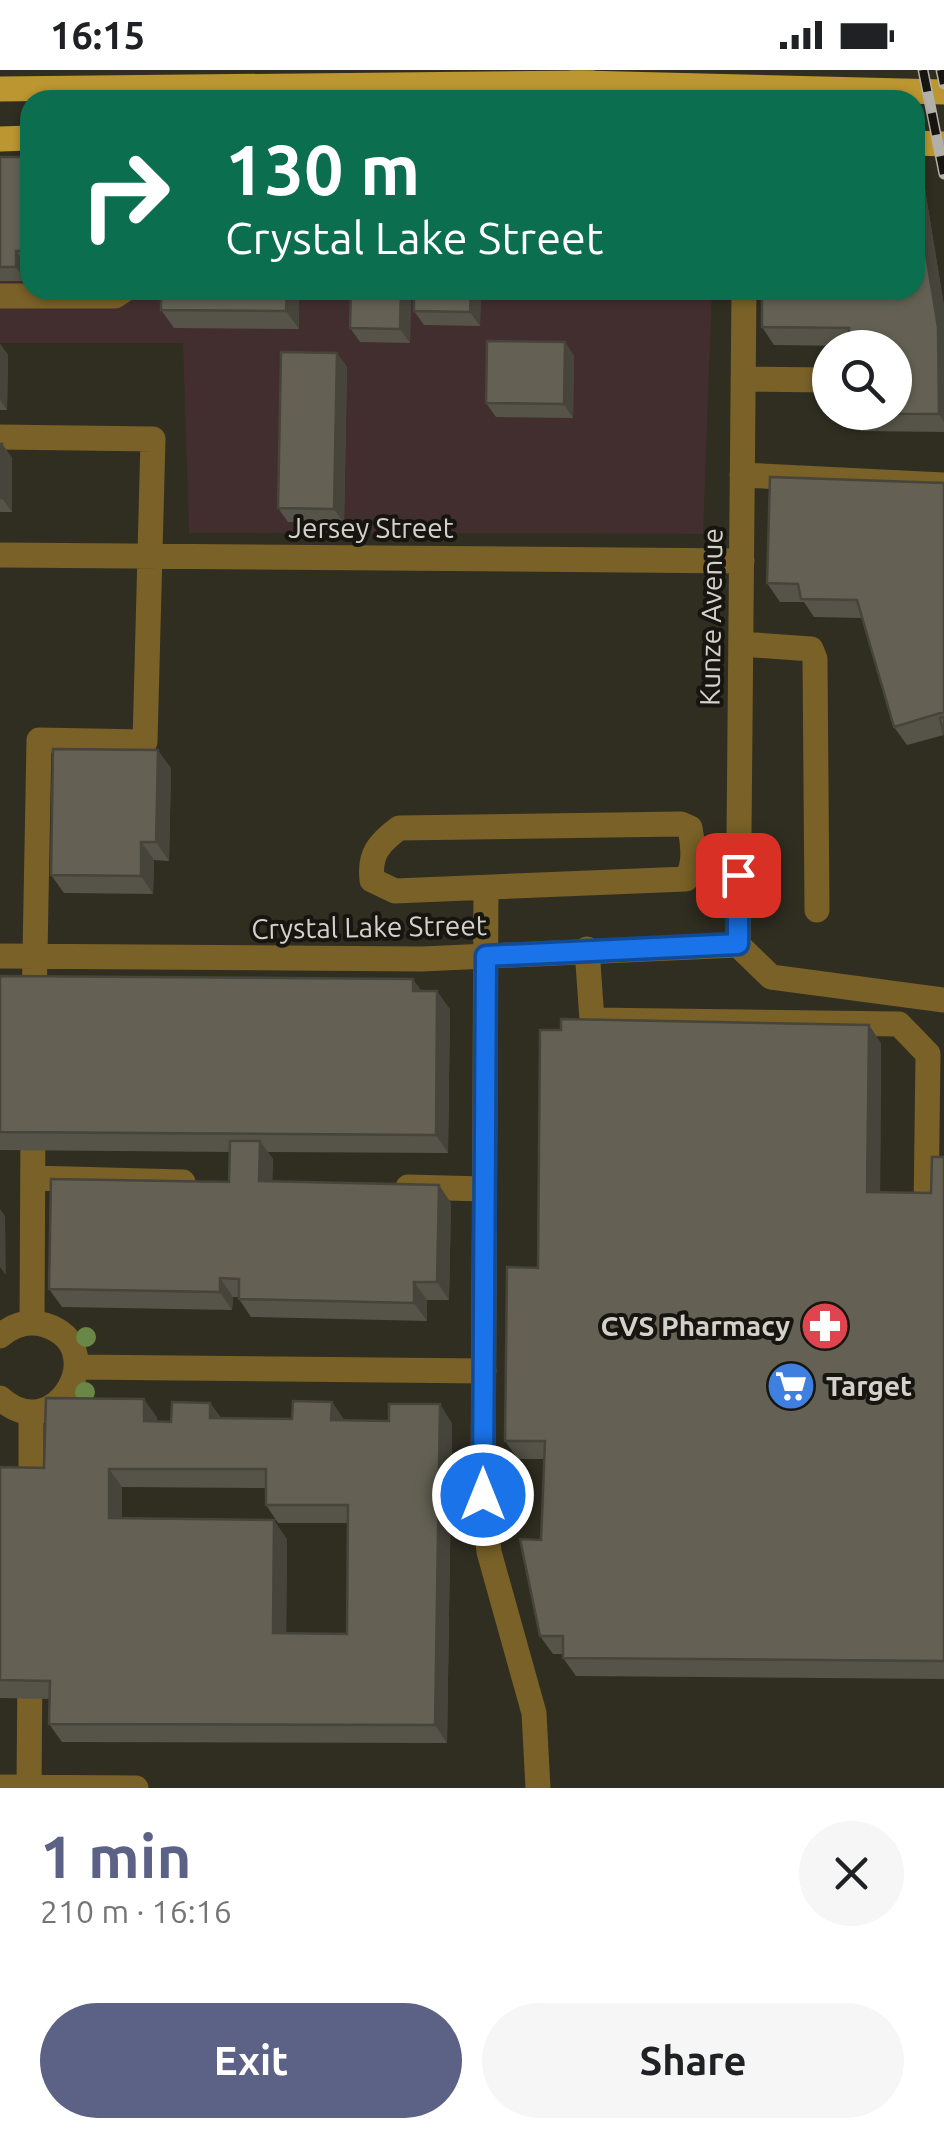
<!DOCTYPE html>
<html lang="en">
<head>
<meta charset="utf-8">
<style>
  body { margin:0; font-family:Ubuntu,sans-serif; background:#f6f6f6; color:#202124; height:100vh; display:flex; flex-direction:column; font-size:38px; white-space:nowrap }
  * { box-sizing:border-box; margin:0 }
  p { font-size:32px; color:#757577 }
  .icon { flex:none; width:55px; height:55px; fill:none; stroke:currentColor; stroke-width:2; stroke-linecap:round; stroke-linejoin:round }
  .map { position:relative; height:1718px; overflow:hidden }
  .drawer { display:flex; flex-direction:column; background:#fff; flex:1 }
  .drawer>* { flex:none }
  .banner { position:absolute; left:20px; top:20px; width:905px; height:210px; border-radius:30px; box-shadow:0 2px 8px #0004; background:#0b6e4f; color:#fff; overflow:hidden }
  .tools { position:absolute; left:812px; top:260px; display:grid; gap:20px }
  .tools a { display:grid; place-items:center; width:100px; height:100px; border-radius:50%; background:#fff; box-shadow:0 2px 8px #0004; font-size:50px }
  .pin { position:absolute; display:grid; place-items:center; width:85px; height:85px; color:#fff; margin:-42px; border-radius:20px; box-shadow:0 5px 15px #0006 }
  .me { position:absolute; width:110px; margin:-55px; rotate:0deg; stroke-linejoin:round; filter:drop-shadow(0 0 8px #0008) }
  .turn { display:flex; align-items:center; gap:35px; height:210px; padding:0 40px; font-size:45px }
  .turn .icon { width:130px; height:130px; stroke-width:2.5 }
  .turn b { display:block; font-size:70px; line-height:85px }
  .round { display:grid; place-items:center; flex:none; width:105px; height:105px; border-radius:52px; background:#f6f6f6 }
  .overview { display:flex; align-items:center; justify-content:space-between; height:170px; padding:0 40px }
  h1 { font-size:60px; font-weight:600; line-height:75px; color:#5b6286 }
  .primary-button { display:flex; gap:20px; margin-top:auto; padding:20px 40px }
  .primary-button a { flex:1; height:115px; border-radius:60px; background:#5b6286; color:#fff; font-size:40px; font-weight:600; line-height:115px; text-align:center }
  .primary-button a+a { background:#f6f6f6; color:#202124 }
  .status { display:flex; justify-content:space-between; align-items:center; height:70px; padding:0 50px; background:#fff; direction:ltr }
  .status svg { height:28px; fill:currentColor }
  .map>svg:first-child { display:block }
</style>
</head>
<body>
<div class="status"><b>16:15</b><svg viewBox="0 0 49 12"><path d="M0 12V9h3v3zM5 12V6h3v6zM10 12V3h3v9zM15 12V0h3v12zM26 1h20v11H26zM47 4h2v5h-2z"/></svg></div>
<div class="map">
<svg width="944" height="1718" viewBox="0 0 944 1718">
  <rect width="100%" height="100%" fill="#302d21"/>
  <!-- commercial -->
  <path fill="#422e2f" d="M30,98V220H712L703,464L189,463L183,273H0V99Z"/>
  <g fill="none" stroke-linecap="round" stroke-linejoin="round">
    <!-- minor -->
    <path stroke="#796127" stroke-width="25" d="M582,30V0
      M0,226H115L124,220
      M743,309L830,310
      M0,367L153,369L145,672L39,670L34,938
      M742,405L944,415
      M0,485L742,491
      M741,574L811,579L815,589L817,840
      M681,754L690,758C693,775 696,794 686,809L395,821L372,810C369,784 379,773 399,758Z
      M486,818L483,1425L489,1482L534,1643L538,1718
      M738,875L744,220
      M738,875L771,907L944,930
      M587,879L592,950L899,954L928,984L926,1141
      M0,886L422,889L738,875
      M33,1108L183,1112
      M408,1117L484,1119
      M32,1253L33,1048
      M0,1266C13,1255 28,1250 45,1255C113,1276 56,1379 0,1328
      M76,1297L484,1301
      M31,1432V1342
      M0,1717L136,1718
      M29,1717L30,1597"/>
    <!-- major -->
    <path stroke="#bc9631" stroke-width="25" d="M0,19L582,13L944,22
      M0,69L30,68
      M915,73L944,74"/>
    <!-- rail casing -->
    <g stroke="#b2b0a8" stroke-width="11">
      <path id="rail" d="M923,0L944,104
        M941,0L944,14"/>
    </g>
    <!-- rail -->
    <use href="#rail" stroke="#161510" stroke-width="8" stroke-dasharray="22" stroke-linecap="butt"/>
  </g>
  <!-- trees -->
  <g fill="#698847">
    <circle cx="86" cy="1267" r="10"/>
    <circle cx="85" cy="1322" r="10"/>
  </g>
  <!-- wall -->
  <path fill="#565348" fill-rule="evenodd" d="M0,87L30,88V195H26V211H0Z
    M915,90L922,101L944,236V362L861,361L848,342V276L774,275L762,257L915,220Z
    M299,220V259L174,258L161,240Z
    M411,220L410,273L360,272L350,258Z
    M481,220L480,256L424,255L414,241Z
    M565,272L574,286L573,348L496,347L486,333Z
    M0,274L8,285L7,340H0Z
    M337,283L347,297L344,453L288,452L278,438Z
    M0,374H2L12,388V442H0Z
    M944,413V665L907,675L894,657L862,548L814,547L804,532H780L767,513Z
    M171,698L169,791L154,790L153,824L64,823L51,805Z
    M0,906L421,921L450,939L448,1083L267,1082L273,1089L272,1111L451,1133L449,1230H427V1251L251,1247L239,1229V1227H233L232,1240L62,1237L49,1219L229,1112L230,1082L0,1080Z
    M881,973L880,1122L931,1123L944,1087V1609L576,1606L563,1588V1584H553L540,1566L541,1470L544,1389H518L505,1371L538,1198Z
    M332,1332L344,1350L452,1353L447,1673L62,1672L49,1654L50,1629L0,1628V1397L44,1398L157,1347V1352H171L210,1333L221,1348L292,1349ZM122,1417L266,1418V1435L278,1453H348L347,1564H286L287,1469L122,1448Z"/>
  <!-- shaded-wall -->
  <path fill="#46443b" d="M915,90L922,101L944,236V352L939,344L915,117Z
    M16,181L26,195V211L16,197Z
    M287,220H299V259L286,241Z
    M401,220H411L410,273L400,259Z
    M471,220H481L480,256L470,242Z
    M565,272L574,286L573,348L564,334Z
    M0,274L8,285L7,340L0,330Z
    M337,283L347,297L344,453L334,439Z
    M2,374L12,388V442L2,428Z
    M158,680L171,698L169,791L156,772Z
    M141,772L154,790L153,824L141,806Z
    M413,909L426,927L413,921Z
    M437,921L450,939L448,1083L436,1065Z
    M869,955L881,973L880,1140L867,1122Z
    M260,1071L273,1089L272,1129L259,1111Z
    M439,1115L451,1133L449,1230L437,1212Z
    M0,1139L5,1146L6,1205L0,1197Z
    M220,1208L233,1227L232,1240L220,1222Z
    M414,1212L427,1230V1251L414,1233Z
    M144,1329L157,1347V1370L144,1351Z
    M332,1332L344,1350H331Z
    M210,1333L223,1351L210,1348Z
    M440,1334L452,1353L447,1673L435,1655Z
    M109,1399L122,1417V1466L109,1448Z
    M274,1450L287,1469L286,1582L273,1563Z"/>
  <!-- building -->
  <path fill="#646154" stroke="#46443b" stroke-width="2.5" fill-rule="evenodd" d="M0,87H29L30,181H16V197H0Z
    M915,117L938,257L939,344L848,343L895,342V278H848L849,258L762,257V220H915Z
    M161,220H287L286,241L161,240Z
    M351,220H401L400,259L350,258Z
    M414,220H471L470,242L414,241Z
    M487,271L565,272L564,334L486,333Z
    M281,282L337,283L334,439L278,438Z
    M0,374H2V428H0Z
    M770,407L944,413V642L894,657L857,530L801,529L798,514L767,513Z
    M944,647V665L940,648Z
    M53,679L158,680L156,772H141V806L51,805Z
    M0,906L413,909V921H437L436,1065L0,1062Z
    M561,949L869,955L867,1122L931,1123L932,1087H944V1591L563,1588V1566H540L520,1469L541,1470L545,1371H505L507,1197L538,1198L540,960H561Z
    M230,1071H260L259,1111L439,1115L437,1212H414V1233L239,1229V1209L220,1208V1222L49,1219L51,1109L229,1112Z
    M46,1328L144,1329V1351L171,1352L172,1332L210,1333V1348L292,1349L293,1331L332,1332L331,1350L389,1351V1334H440L435,1655L49,1654L50,1611L0,1610V1397L44,1398ZM109,1399H266V1435H348L347,1564L273,1563L274,1450L109,1448Z"/>
  <g fill="none" stroke-linecap="round" stroke-linejoin="round">
    <!-- route casing -->
    <g stroke="#114b97" stroke-width="25">
      <path id="route" d="M483,1425L486,886L738,874V805"/>
    </g>
    <!-- route -->
    <use href="#route" stroke="#1a73e8" stroke-width="18"/>
  </g>
  <!-- icons -->
  <defs>
    <g id="pharmacy-disc" transform="scale(2.5)"><circle r="9.5" fill="#e0444e" stroke="#161510"/><path d="M-2-6h4v4h4v4h-4v4h-4v-4h-4v-4h4Z" fill="#fff"/></g>
    <g id="supermarket-disc" transform="scale(2.5)"><circle r="9.5" fill="#3f7fe0" stroke="#161510"/><path d="M-6-5.5h2.5l.6 2H6L4.5 2H-2.5L-4.4-4H-6ZM-1.5 3.2a1.3 1.3 0 1 0 .1 0ZM3 3.2a1.3 1.3 0 1 0 .1 0Z" fill="#fff"/></g>
  </defs>
  <g fill-rule="evenodd">
    <use href="#pharmacy-disc" x="825" y="1256"/>
    <use href="#supermarket-disc" x="791" y="1316"/>
  </g>
  <g text-anchor="middle" stroke-width="8" stroke-linejoin="round" paint-order="stroke">
    <!-- street labels -->
    <g font-size="28" fill="#d3d1ca" stroke="#161510">
      <text x="371" y="468">Jersey Street</text>
      <text transform="translate(711 547) rotate(-89)" y="10">Kunze Avenue</text>
      <text transform="translate(369 857) rotate(-1)" y="10">Crystal Lake Street</text>
    </g>
    <!-- poi labels -->
    <g font-size="28" font-weight="bold" fill="#d3d1ca" stroke="#161510" text-anchor="end">
      <text x="790" y="1266">CVS Pharmacy</text>
      <text x="826" y="1326" text-anchor="start">Target</text>
    </g>
  </g>
</svg>
<div class="tools">
<a><svg class="icon" aria-label="search" viewBox="0 0 24 24"><circle cx="10" cy="10" r="6"/><path d="M15 15l6 6"/></svg></a>
</div>
<div class="pin" style="left:738px;top:805px;background:#d93025"><svg class="icon" aria-label="arrive" viewBox="0 0 24 24"><path d="M6 21V4h12l-3 4 3 4H6"/></svg></div>
<svg class="me" style="left:483px;top:1425px" viewBox="-20 -20 40 40"><circle r="17" fill="#1a73e8" stroke="#fff" stroke-width="3"/><path d="M0-11L8 9 0 5-8 9z" fill="#fff"/></svg>
<div class="banner">
<div class="turn"><svg class="icon" aria-label="right" viewBox="0 0 24 24"><path d="M7 20v-9h11M14 6l5 5-5 5"/></svg><div><b>130 m</b>Crystal Lake Street</div></div>
</div>
</div>
<section class="drawer">
<div class="overview"><div><h1>1 min</h1><p>210 m · 16:16</p></div><a class="round"><svg class="icon" aria-label="close" viewBox="0 0 24 24"><path d="M6 6l12 12M18 6L6 18"/></svg></a></div>
<div class="primary-button"><a>Exit</a><a>Share</a></div>
</section>
</body>
</html>
